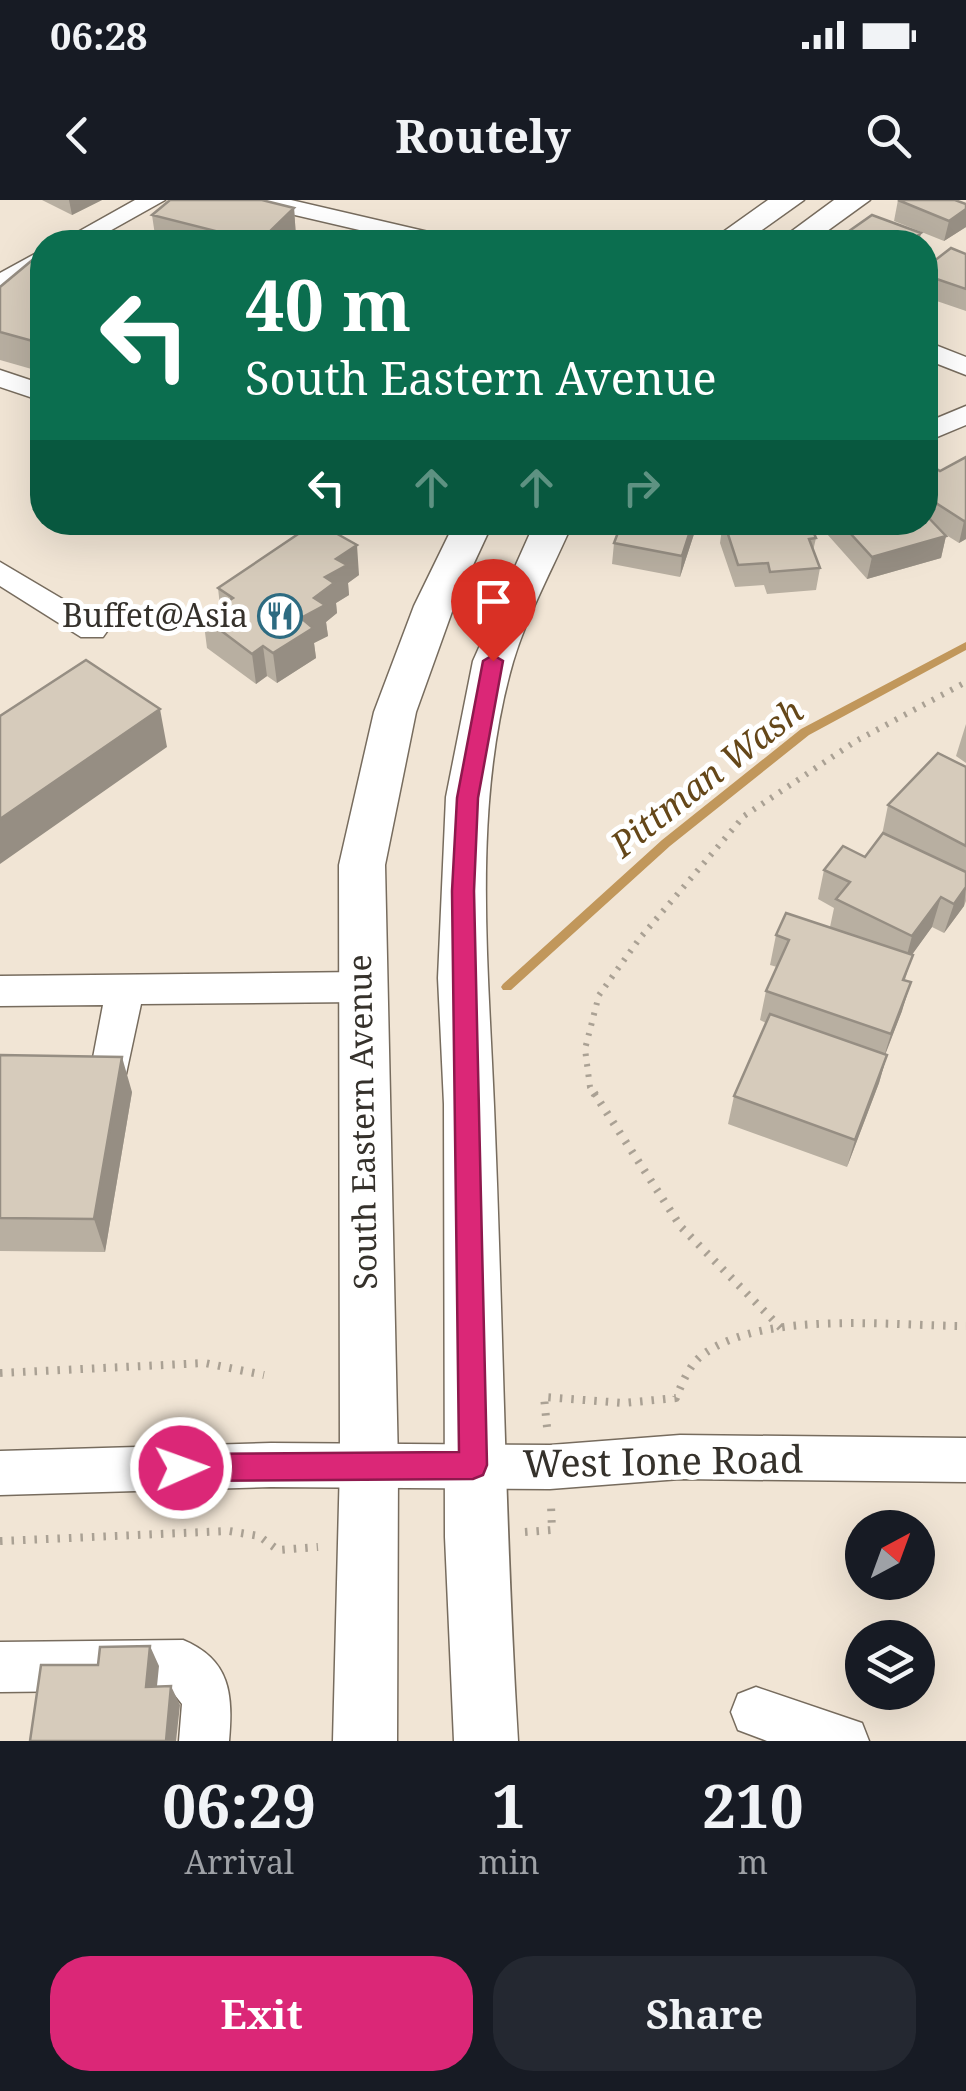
<!DOCTYPE html>
<html lang="en">
<head>
<meta charset="utf-8">
<style>
  body { margin:0; font-family:"Noto Serif",serif; background:#242831; color:#f1f3f6; height:100vh; display:flex; flex-direction:column; font-size:38px; white-space:nowrap }
  * { box-sizing:border-box; margin:0 }
  p { font-size:32px; color:#9ea1a6 }
  .icon { flex:none; width:55px; height:55px; fill:none; stroke:currentColor; stroke-width:2; stroke-linecap:round; stroke-linejoin:round }
  .map { position:relative; height:1541px; overflow:hidden }
  .panel { display:flex; flex-direction:column; background:#171b24; flex:1 }
  .panel>* { flex:none }
  .top-card { position:absolute; left:30px; top:30px; width:908px; height:305px; border-radius:40px; box-shadow:0 10px 40px #0002; background:#0b6e4f; color:#fff; overflow:hidden }
  .needle { width:65px; rotate:41deg }
  .tools { position:absolute; left:845px; top:1310px; display:grid; gap:20px }
  .tools a { display:grid; place-items:center; width:90px; height:90px; border-radius:50%; background:#171b24; box-shadow:0 10px 40px #0002; font-size:50px }
  .pin { position:absolute; display:grid; place-items:center; width:85px; height:85px; color:#fff; margin:-102px -42px; border-radius:50% 50% 50% 0; rotate:-45deg; box-shadow:0 0 10px #0007 }
  .pin .icon { rotate:45deg }
  .me { position:absolute; width:110px; margin:-55px; rotate:88deg; stroke-linejoin:round; filter:drop-shadow(0 0 8px #0008) }
  .turn { display:flex; align-items:center; gap:35px; height:210px; padding:0 50px; font-size:45px }
  .turn .icon { width:130px; height:130px; stroke-width:2.5 }
  .turn b { display:block; font-size:70px; line-height:85px }
  .lanes { display:flex; align-items:center; height:95px; padding:0 50px; background:#0003; justify-content:center; gap:50px; direction:ltr }
  .lanes .off { opacity:.35 }
  .eta { display:flex; justify-content:space-evenly; align-items:center; height:170px; text-align:center }
  .eta b { font-size:60px; font-weight:700; line-height:70px }
  .cta { display:flex; gap:20px; margin-top:auto; padding:20px 50px }
  .cta a { flex:1; height:115px; border-radius:40px; background:#db2777; color:#fff; font-size:40px; font-weight:700; line-height:115px; text-align:center }
  .cta a+a { background:#242831; color:#f1f3f6 }
  .status { display:flex; justify-content:space-between; align-items:center; height:70px; padding:0 50px; background:#171b24; direction:ltr }
  .status svg { height:28px; fill:currentColor }
  header { display:flex; justify-content:space-between; align-items:center; height:130px; padding:0 50px; background:#171b24; font-size:45px; font-weight:700 }
  .map>svg:first-child { display:block }
</style>
</head>
<body>
<div class="status"><b>06:28</b><svg viewBox="0 0 49 12"><path d="M0 12V9h3v3zM5 12V6h3v6zM10 12V3h3v9zM15 12V0h3v12zM26 1h20v11H26zM47 4h2v5h-2z"/></svg></div>
<header><svg class="icon" aria-label="back" viewBox="0 0 24 24"><path d="M15 5l-7 7 7 7"/></svg>Routely<svg class="icon" aria-label="search" viewBox="0 0 24 24"><circle cx="10" cy="10" r="6"/><path d="M15 15l6 6"/></svg></header>
<div class="map">
<svg width="966" height="1541" viewBox="0 0 966 1541">
  <rect width="100%" height="100%" fill="#f1e5d5"/>
  <g fill="none" stroke-linecap="round" stroke-linejoin="round">
    <!-- stream -->
    <path fill="#c1975b" fill-rule="evenodd" d="M966,442V450L809,535L670,646L511,790H503L501,787L503,784L662,640L801,529Z"/>
    <!-- minor casing -->
    <g stroke="#776c5e" stroke-width="3">
      <path id="minor" d="M135,0H165L90,42H60Z
        M248,0H291L450,37L453,42H411L252,5Z
        M42,50V69L0,92V73Z
        M925,141L966,157V175L925,159Z
        M0,170L42,184V201L0,187Z
        M966,206V225L925,242V223Z
        M0,362L103,423L108,430L103,437H81L0,386Z
        M360,772L373,777L379,787L373,797L360,802L141,804L126,874L112,879L98,874L92,863L103,805L0,806V776Z
        M680,1235L966,1238V1282L680,1279L550,1289L271,1287L0,1295V1251L271,1243L550,1245Z
        M183,1440C231,1460 233,1495 229,1541H179L182,1504L171,1490L0,1492V1442Z
        M756,1487L862,1523L869,1541H767L738,1530L731,1512L738,1494Z"/>
    </g>
    <!-- major casing -->
    <g stroke="#776c5e" stroke-width="3">
      <path id="major" d="M768,0H804L745,42H709Z
        M834,0H870L812,42H777Z
        M455,322H493L454,406L416,512L385,665L398,1264L397,1541H333L340,1264L339,665L374,512L414,406Z
        M535,322H573C553,368 527,415 513,462C472,605 488,759 494,906C503,1118 505,1329 518,1541H454L445,1337L444,904L438,778L446,597L473,461Z"/>
    </g>
    <!-- path-far1 -->
    <path stroke="#aaa194" stroke-width="6" stroke-dasharray="2.5 8" stroke-linecap="butt" d="M596,896L590,887L585,849L599,795L640,738L744,616L856,541L966,482"/>
    <!-- path -->
    <path stroke="#aaa194" stroke-width="8" stroke-dasharray="2.5 9" stroke-linecap="butt" d="M594,893L681,1027L783,1130
      M0,1173L205,1163L264,1175
      M547,1227L544,1197L624,1203L676,1198C683,1181 690,1163 705,1153C767,1110 894,1126 966,1126
      M525,1332L552,1330L551,1305
      M0,1341L229,1331L259,1336L278,1350L318,1347"/>
    <!-- minor -->
    <use href="#minor" fill="#fff" fill-rule="evenodd"/>
    <!-- major -->
    <use href="#major" fill="#fff" fill-rule="evenodd"/>
  </g>
  <!-- wall -->
  <path fill="#b8afa1" d="M42,0H102L72,15Z
    M898,0L966,27L944,41L894,21Z
    M294,8L296,37L291,42H156L152,15Z
    M842,36L919,42H841Z
    M966,54V111L925,97V68Z
    M42,59V172L0,160V87Z
    M966,257V339L959,343L943,333L946,336L941,358L867,379L827,334L829,322H925V268L940,271Z
    M622,322H696L694,334L680,377L612,364L614,343Z
    M723,322L816,338L813,351L820,368L816,390L767,394L764,385L735,387L720,343Z
    M359,375L348,383L349,395L336,403L337,413L326,422L328,436L314,443L316,458L277,483L267,476L256,484L207,448L203,417L220,406L218,388Z
    M966,524V563L956,556Z
    M966,567V701L964,706L944,733L932,727L912,754L905,780L902,811L885,854L887,855L879,883L847,967L728,924L734,896L766,823L760,820L766,791L777,767L770,765L776,735L830,727L834,708L818,699L824,670L865,657L882,635L888,605Z
    M0,855L132,892L105,1052L0,1051Z"/>
  <!-- shaded-wall -->
  <path fill="#968e83" d="M69,0H102L72,15Z
    M294,8L296,37L291,42H259Z
    M966,9V27L944,41L949,21Z
    M921,33L919,42H909Z
    M966,320V339L959,343L964,321Z
    M693,322H696L694,334L680,377L682,356Z
    M946,336L941,358L867,379L872,357Z
    M357,345L359,375L348,383L349,395L336,403L337,413L326,422L328,436L314,443L316,458L277,483L273,453L301,418L336,359Z
    M263,446L267,476L256,484L252,454Z
    M160,509L167,547L0,664V619Z
    M966,687L964,706L944,733L954,704Z
    M941,697L932,727L904,766L912,736Z
    M911,782L902,811L882,863L891,834Z
    M887,855L879,883L847,967L855,940Z
    M122,857L132,892L105,1052L94,1019Z
    M150,1446L159,1466L155,1506L146,1487Z
    M171,1486L180,1505L176,1541H166Z"/>
  <!-- building -->
  <path fill="#d6cbbb" stroke="#968e83" stroke-width="2.5" d="M170,0H262L294,8L259,42L152,15Z
    M898,0H955L966,4V9L949,21Z
    M872,15L921,33L909,42H855L842,36Z
    M951,48L966,54V89L925,75V68Z
    M36,57L42,59V141L40,143L0,132V87Z
    M966,257V320L964,321L925,296V268L930,265L940,271Z
    M925,314L946,336L872,357L840,322H925Z
    M316,322L357,345L336,359L347,365L325,377L334,383L314,398L325,405L301,418L313,428L273,453L263,446L252,454L203,417L233,398L218,388Z
    M622,322H693L682,356L614,343Z
    M724,322H809L816,338L809,339L820,368L770,372L768,363L738,365Z
    M86,460L160,509L0,619V516Z
    M938,553L966,567V646L888,605Z
    M883,633L966,672V687L954,704L941,697L912,736L836,699L850,682L824,670L843,646L865,657Z
    M786,713L913,755L903,780L911,782L891,834L766,791L789,740L776,735Z
    M770,814L887,855L855,940L734,896Z
    M0,855L122,857L94,1019L0,1018Z
    M150,1446L146,1487L171,1486L166,1541H30L41,1465H98L100,1447Z"/>
  <!-- route -->
  <path fill="#db2777" stroke="#8e194d" stroke-width="2.5" d="M493,455L503,461L478,598L474,691L487,1265L483,1275L473,1279L181,1281L171,1277L167,1268L171,1258L181,1254L459,1252L452,691L457,598L483,461Z"/>
  <!-- icons -->
  <defs>
    <g id="restaurant-ring" transform="scale(2.25)"><circle r="9.5" fill="#fff" stroke="#2d6b81" stroke-width="1.5"/><path d="M-5-6h1v4h1v-4h1v4h1v-4h1v5L-1.5 .5V6h-2V.5L-5-1ZM5-6V6H3V1.5H1.5Q1.5-4 5-6Z" fill="#2d6b81"/></g>
  </defs>
  <g fill-rule="evenodd">
    <use href="#restaurant-ring" x="280" y="416"/>
  </g>
  <g text-anchor="middle" stroke-width="10" stroke-linejoin="round" paint-order="stroke">
    <!-- poi labels -->
    <g font-size="32" fill="#35312b" stroke="#fff" text-anchor="end">
      <text x="248" y="427">Buffet@Asia</text>
    </g>
    <!-- street labels -->
    <g font-size="32" fill="#35312b" stroke="#fff">
      <text transform="translate(363 922) rotate(-91)" y="11">South Eastern Avenue</text>
    </g>
    <!-- water labels -->
    <g font-size="35" font-style="italic" fill="#654719" stroke="#fff">
      <text transform="translate(707 578) rotate(-38)" y="12">Pittman Wash</text>
    </g>
    <!-- near-street labels -->
    <g font-size="38" fill="#35312b" stroke="#fff">
      <text transform="translate(663 1262) rotate(-1)" y="13">West Ione Road</text>
    </g>
  </g>
</svg>
<div class="tools">
<a><svg class="needle" viewBox="-14 -14 28 28"><path d="M0-13l5 13h-10z" fill="#e53935"/><path d="M0 13l5-13h-10z" fill="#9ea1a6"/></svg></a>
<a><svg class="icon" aria-label="layers" viewBox="0 0 24 24"><path d="M12 4l9 5-9 5-9-5zM3 14l9 5 9-5"/></svg></a>
</div>
<div class="pin" style="left:493px;top:461px;background:#d93025"><svg class="icon" aria-label="arrive" viewBox="0 0 24 24"><path d="M6 21V4h12l-3 4 3 4H6"/></svg></div>
<svg class="me" style="left:181px;top:1268px" viewBox="-20 -20 40 40"><circle r="17" fill="#db2777" stroke="#fff" stroke-width="3"/><path d="M0-11L8 9 0 5-8 9z" fill="#fff"/></svg>
<div class="top-card">
<div class="turn"><svg class="icon" aria-label="left" viewBox="0 0 24 24"><path d="M17 20v-9H6M10 6l-5 5 5 5"/></svg><div><b>40 m</b>South Eastern Avenue</div></div>
<div class="lanes"><svg class="icon" aria-label="left" viewBox="0 0 24 24"><path d="M17 20v-9H6M10 6l-5 5 5 5"/></svg><svg class="icon off" aria-label="ahead" viewBox="0 0 24 24"><path d="M12 20V5M6 11l6-6 6 6"/></svg><svg class="icon off" aria-label="ahead" viewBox="0 0 24 24"><path d="M12 20V5M6 11l6-6 6 6"/></svg><svg class="icon off" aria-label="right" viewBox="0 0 24 24"><path d="M7 20v-9h11M14 6l5 5-5 5"/></svg></div>
</div>
</div>
<section class="panel">
<div class="eta">
<div><b>06:29</b><p>Arrival</p></div>
<div><b>1</b><p>min</p></div>
<div><b>210</b><p>m</p></div>
</div>
<div class="cta"><a>Exit</a><a>Share</a></div>
</section>
</body>
</html>
